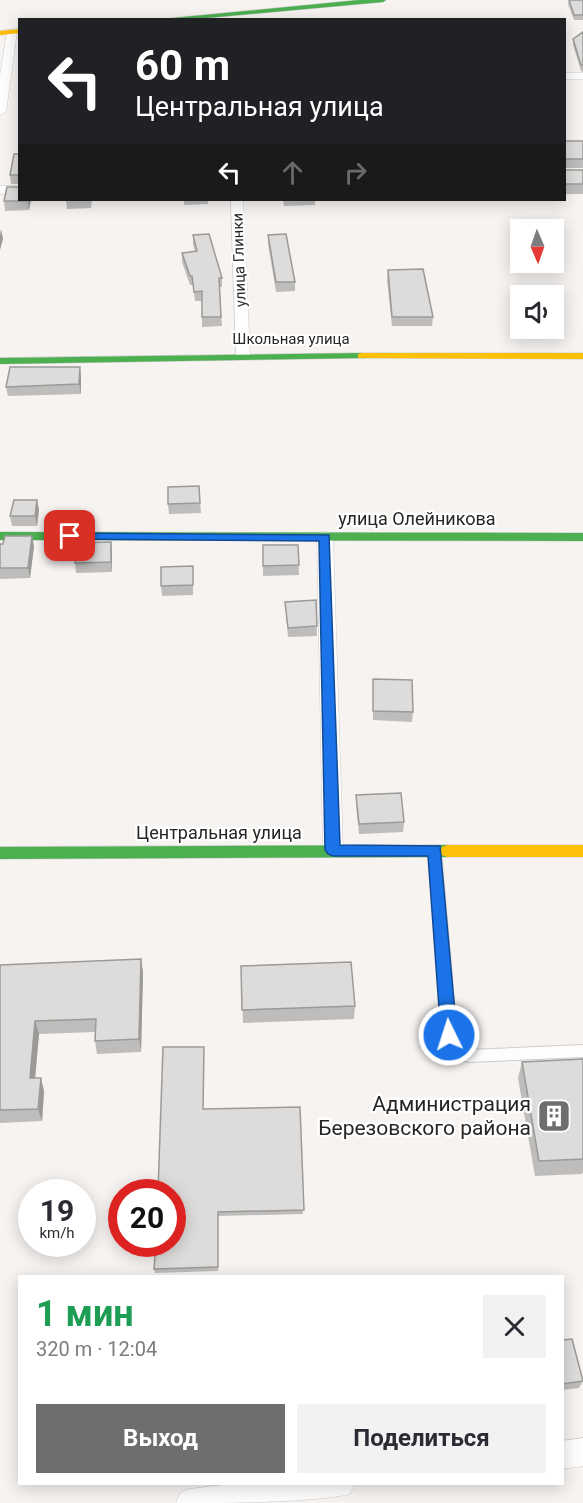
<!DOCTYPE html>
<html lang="ru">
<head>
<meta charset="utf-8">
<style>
  body { margin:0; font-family:Roboto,sans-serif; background:#f2f2f3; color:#2b2b33; height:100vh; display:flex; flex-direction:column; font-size:22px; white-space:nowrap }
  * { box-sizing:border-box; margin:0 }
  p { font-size:20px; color:#7c7c81 }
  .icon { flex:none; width:33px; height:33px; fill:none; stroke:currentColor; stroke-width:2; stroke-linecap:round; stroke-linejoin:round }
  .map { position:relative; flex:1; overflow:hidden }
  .drawer { position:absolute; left:18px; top:1275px; width:546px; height:210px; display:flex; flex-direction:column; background:#fff; border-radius:0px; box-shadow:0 3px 15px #0003 }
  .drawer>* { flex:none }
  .banner { position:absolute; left:18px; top:18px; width:548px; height:183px; border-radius:0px; box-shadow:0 3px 15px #0003; background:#202124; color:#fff; overflow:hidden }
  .needle { width:39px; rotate:178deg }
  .fabs { position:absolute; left:510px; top:219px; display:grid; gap:12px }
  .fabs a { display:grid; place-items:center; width:54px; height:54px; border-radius:0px; background:#fff; box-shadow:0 3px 15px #0003; font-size:30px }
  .speed { position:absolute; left:18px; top:1179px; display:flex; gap:12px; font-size:30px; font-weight:700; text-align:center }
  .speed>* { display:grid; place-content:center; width:78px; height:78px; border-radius:50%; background:#fff; box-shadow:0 3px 15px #0003; line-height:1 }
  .speed small { font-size:15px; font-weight:400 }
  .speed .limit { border:9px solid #d22; background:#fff; color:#111 }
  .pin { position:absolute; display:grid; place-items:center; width:51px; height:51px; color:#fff; margin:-26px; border-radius:12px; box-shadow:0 3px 9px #0006 }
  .me { position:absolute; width:66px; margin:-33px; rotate:356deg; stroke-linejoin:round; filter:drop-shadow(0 0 4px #0008) }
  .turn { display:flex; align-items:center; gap:21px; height:126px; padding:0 18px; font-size:27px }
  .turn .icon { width:78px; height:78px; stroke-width:2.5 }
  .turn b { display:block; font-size:42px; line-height:51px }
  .lanes { display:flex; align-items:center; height:57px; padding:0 18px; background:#0003; justify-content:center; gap:30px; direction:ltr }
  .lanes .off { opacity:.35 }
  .round { display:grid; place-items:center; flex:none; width:63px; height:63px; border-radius:0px; background:#f2f2f3 }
  .summary { display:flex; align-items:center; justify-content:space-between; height:102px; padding:0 18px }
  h1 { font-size:36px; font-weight:700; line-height:45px; color:#1e9e55 }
  .button { display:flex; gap:12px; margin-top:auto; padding:12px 18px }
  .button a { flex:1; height:69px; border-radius:0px; background:#706e6c; color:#fff; font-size:24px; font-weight:700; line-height:69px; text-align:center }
  .button a+a { background:#f2f2f3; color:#2b2b33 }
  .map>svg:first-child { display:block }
</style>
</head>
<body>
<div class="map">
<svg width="583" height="1503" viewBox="0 0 583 1503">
  <rect width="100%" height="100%" fill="#f6f3f1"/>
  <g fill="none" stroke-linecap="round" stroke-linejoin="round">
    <!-- lane casing -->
    <g stroke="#ceccca" stroke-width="2">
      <path id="lane" d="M435,847L439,848L441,851L458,1047L468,1050L583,1045V1057L468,1062L448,1055L446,1051L429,851L431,848Z"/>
    </g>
    <!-- street casing -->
    <g stroke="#ceccca" stroke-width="1">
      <path id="street" d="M12,29L17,32L6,112L0,115V75L7,32Z
        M564,73H583V79H564Z
        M0,186H20V194H0Z
        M231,200H243L250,356L243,360L236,356Z
        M325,532L331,533L333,537L343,850L340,856L333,858L326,856L323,850L317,537L319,533Z
        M583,1438V1466L562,1469V1441Z
        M230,1484H354L350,1494C310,1503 221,1503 176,1503L180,1493L190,1489Z"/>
    </g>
    <!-- fast casing -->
    <g stroke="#ceccca" stroke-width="1">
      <path id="fast" d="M359,0H386L383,2L185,20H152Z
        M362,353L366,354V358L0,364V358Z
        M0,532L583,533V541L0,540Z
        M447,845L452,847L454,851L452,855L447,857L0,859V847Z"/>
    </g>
    <!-- slow casing -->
    <g stroke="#ceccca" stroke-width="1">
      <path id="slow" d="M20,29V33L0,35V31Z
        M362,353H583V359L358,358V354Z
        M447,845H583V857H447L442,855L440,851L442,847Z"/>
    </g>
    <!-- lane -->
    <use href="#lane" fill="#fefdfd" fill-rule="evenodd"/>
    <!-- street -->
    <use href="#street" fill="#fefdfd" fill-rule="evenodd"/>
    <!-- fast -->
    <use href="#fast" fill="#4caf50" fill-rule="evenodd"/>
    <!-- slow -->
    <use href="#slow" fill="#ffc107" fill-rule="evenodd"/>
  </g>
  <!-- wall -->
  <path fill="#bebdbb" d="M569,0H583V20H574L568,4Z
    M583,32V72L581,71L573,45V39Z
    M564,141H583V168H564Z
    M20,154V184H11L10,175Z
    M564,170H583V194H564Z
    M19,187L31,200L29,210L5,211L4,201Z
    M66,200H92L91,208L67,209Z
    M184,200H208V204L184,205Z
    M283,200H332H315V205L284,206Z
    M193,235L222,278V287H219L222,326L202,327V301H195L193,285H190L182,262V253L195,251L193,245Z
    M268,235L295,282V291L276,292L268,244Z
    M388,270L433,317L432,326H392L387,280Z
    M81,376V394L8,396L6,387Z
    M199,486L201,513L169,514L168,504Z
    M37,500L39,510L37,526H12L10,516Z
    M111,542L112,552V572L76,573L75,563Z
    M0,544L34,546L30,578L0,579Z
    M263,545H298L299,575L263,576Z
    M193,576V595L162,596L161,586Z
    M316,600L317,636L288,637L285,602Z
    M373,679L413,712L412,722L373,720Z
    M356,795L404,822L403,832L359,834L356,804Z
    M141,959L143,973L141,1052L97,1054L95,1041V1032L39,1034L35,1078L44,1091L42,1121L0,1123V965Z
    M241,966L355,1006L354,1019L243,1023Z
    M204,1051L203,1109L300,1107L303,1214L218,1216V1271L155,1273L154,1269Z
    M583,1059V1172L582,1174L535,1176L518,1078L522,1062Z
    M562,1340L583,1381L579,1388L562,1390Z"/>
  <!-- shaded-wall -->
  <path fill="#9b9a99" d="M28,200H31L29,210L28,201Z
    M1,229L3,239L0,250V235Z
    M80,367L81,376V394L79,384Z
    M37,500L39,510L37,526L35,516Z
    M32,536L34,546L30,578L28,568Z
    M111,542L112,552V572L111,562Z
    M141,959L143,973L141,1052L139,1039Z
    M35,1021L39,1034L34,1091L30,1078Z
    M41,1078L44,1091L42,1121L38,1109Z"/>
  <!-- building -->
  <path fill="#dddcda" stroke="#9b9a99" stroke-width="1.5" d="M569,0H583V15H574Z
    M583,32V65H581L573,39Z
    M564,141H583V159H564Z
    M14,154H20V175H10Z
    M564,170H583V184H564Z
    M20,186V200H28V201H4L7,187H19Z
    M209,234L222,278H219L221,317H202V291L194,292L192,276H190L182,253L197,251L193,235Z
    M286,234L295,282H276L268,235Z
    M423,269L433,317H392L388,270Z
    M10,367H80L79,384L6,387Z
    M199,486L200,503L168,504V487Z
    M14,500H37L35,516H10Z
    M5,536H32L28,568H0V544H3Z
    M111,542V562L75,563L76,543Z
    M263,545H298L299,565L263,566Z
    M193,566V585L161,586V567Z
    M316,600L317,626L288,628L285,602Z
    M373,679L412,680L413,712L373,711Z
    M401,793L404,822L359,824L356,795Z
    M141,959L139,1039L95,1041L96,1019L35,1021L30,1078H41L38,1109L0,1110V965Z
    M351,962L355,1006L242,1010L241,966Z
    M163,1047H204L203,1109L300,1107L304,1210L218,1212V1267L154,1269L156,1244H172V1192H158Z
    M583,1059V1159L539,1161L522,1062Z
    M572,1339L583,1381L562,1384V1340Z"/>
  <!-- route -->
  <path fill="#1a73e8" stroke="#114b97" stroke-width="1.5" d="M70,533L329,535L340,845L440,846L457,1035L455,1040L449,1043L444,1040L441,1035L428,856H333L328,854L325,850L319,541L65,539V534Z"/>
  <!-- icons -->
  <defs>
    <g id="building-square" transform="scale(1.725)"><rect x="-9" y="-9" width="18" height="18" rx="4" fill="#706e6c" stroke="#fff"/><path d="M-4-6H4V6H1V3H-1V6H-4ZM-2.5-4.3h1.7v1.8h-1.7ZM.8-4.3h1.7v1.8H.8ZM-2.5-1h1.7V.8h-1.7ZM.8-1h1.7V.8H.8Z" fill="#fff"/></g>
  </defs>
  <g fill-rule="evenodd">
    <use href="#building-square" x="554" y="1116"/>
  </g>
  <g text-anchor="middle" stroke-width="4.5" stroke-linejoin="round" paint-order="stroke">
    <!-- far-street labels -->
    <g font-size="15" fill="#282625" stroke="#fff">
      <text transform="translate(239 260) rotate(-92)" y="5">улица Глинки</text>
      <text x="291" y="344">Школьная улица</text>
    </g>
    <!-- street labels -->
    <g font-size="18" fill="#282625" stroke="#fff">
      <text x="417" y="525">улица Олейникова</text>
      <text x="219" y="839">Центральная улица</text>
    </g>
    <!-- near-poi labels -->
    <g font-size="21" fill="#282625" stroke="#fff" text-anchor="end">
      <text x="531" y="1111">Администрация<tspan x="531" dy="24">Березовского района</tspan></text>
    </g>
  </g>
</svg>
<div class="fabs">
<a><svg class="needle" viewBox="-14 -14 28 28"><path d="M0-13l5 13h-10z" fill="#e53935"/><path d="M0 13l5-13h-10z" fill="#7c7c81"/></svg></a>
<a><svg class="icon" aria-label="sound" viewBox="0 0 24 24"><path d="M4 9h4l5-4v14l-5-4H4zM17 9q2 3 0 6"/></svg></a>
</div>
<div class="speed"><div>19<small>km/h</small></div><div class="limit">20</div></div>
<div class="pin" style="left:70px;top:536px;background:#d93025"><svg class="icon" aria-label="arrive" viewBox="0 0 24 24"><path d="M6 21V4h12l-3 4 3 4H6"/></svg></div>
<svg class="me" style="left:449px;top:1035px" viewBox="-20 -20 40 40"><circle r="17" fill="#1a73e8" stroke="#fff" stroke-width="3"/><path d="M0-11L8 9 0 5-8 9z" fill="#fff"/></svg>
<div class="banner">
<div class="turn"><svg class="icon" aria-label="left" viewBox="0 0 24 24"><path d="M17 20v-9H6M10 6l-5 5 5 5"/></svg><div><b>60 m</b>Центральная улица</div></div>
<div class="lanes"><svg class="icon" aria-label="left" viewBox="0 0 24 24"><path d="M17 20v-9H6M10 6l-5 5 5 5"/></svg><svg class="icon off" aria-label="ahead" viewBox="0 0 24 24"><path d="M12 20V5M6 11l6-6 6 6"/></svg><svg class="icon off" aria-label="right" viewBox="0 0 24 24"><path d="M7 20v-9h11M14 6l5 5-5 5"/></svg></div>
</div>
<section class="drawer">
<div class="summary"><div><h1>1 мин</h1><p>320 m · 12:04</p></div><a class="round"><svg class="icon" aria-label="close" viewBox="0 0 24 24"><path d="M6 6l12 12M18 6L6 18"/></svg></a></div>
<div class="button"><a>Выход</a><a>Поделиться</a></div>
</section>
</div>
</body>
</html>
